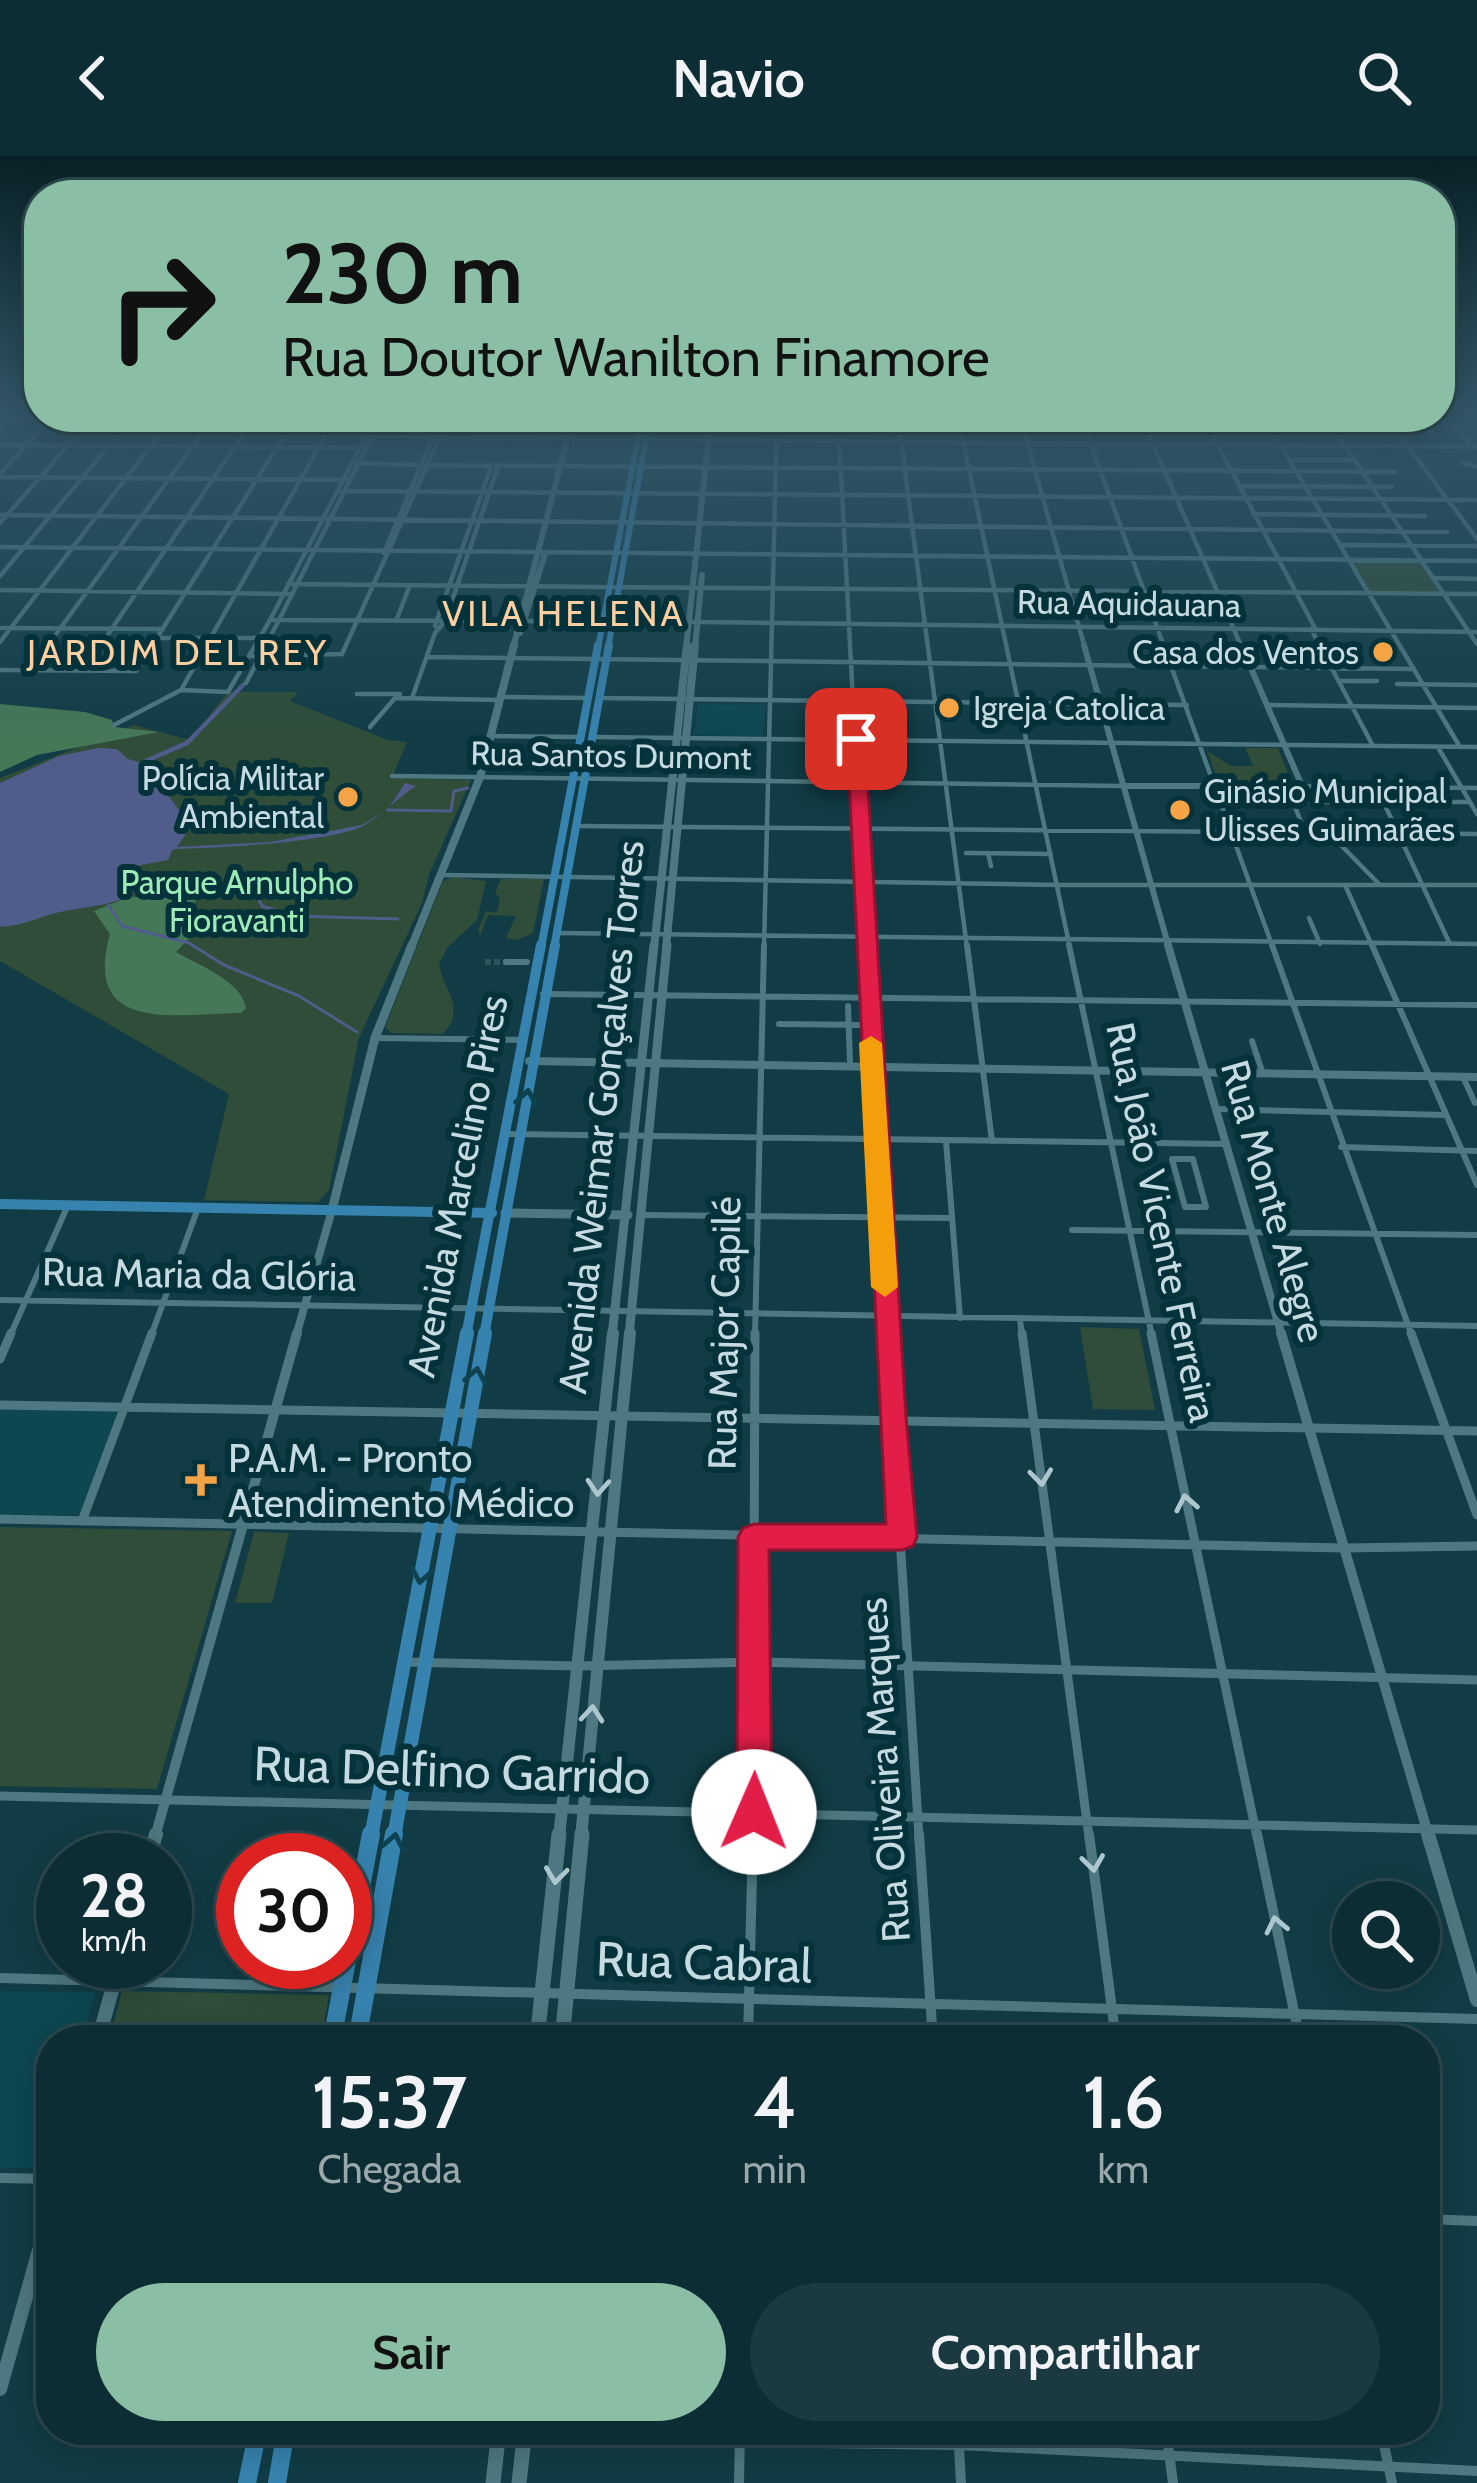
<!DOCTYPE html>
<html lang="pt">
<head>
<meta charset="utf-8">
<style>
  body { margin:0; font-family:Cabin,sans-serif; background:#1b3940; color:#f1f3f6; height:100vh; display:flex; flex-direction:column; font-size:45px; white-space:nowrap }
  * { box-sizing:border-box; margin:0 }
  p { font-size:39px; color:#9aa8ac }
  .icon { flex:none; width:66px; height:66px; fill:none; stroke:currentColor; stroke-width:2; stroke-linecap:round; stroke-linejoin:round }
  .map { position:relative; flex:1; overflow:hidden }
  .panel { position:absolute; left:36px; top:1869px; width:1404px; height:420px; display:flex; flex-direction:column; background:#0d2d34; border-radius:48px; box-shadow:0 6px 30px #0003,0 0 0 3px #2d494f }
  .panel>* { flex:none }
  .top-card { position:absolute; left:24px; top:24px; width:1431px; height:252px; border-radius:48px; box-shadow:0 6px 30px #0003,0 0 0 3px #2d494f; background:#8abfa5; color:#111; overflow:hidden }
  .controls { position:absolute; left:1332px; top:1725px; display:grid; gap:24px }
  .controls a { display:grid; place-items:center; width:108px; height:108px; border-radius:50%; background:#0d2d34; box-shadow:0 6px 30px #0003,0 0 0 3px #2d494f; font-size:60px }
  .speed { position:absolute; left:36px; top:1677px; display:flex; gap:24px; font-size:60px; font-weight:700; text-align:center }
  .speed>* { display:grid; place-content:center; width:156px; height:156px; border-radius:50%; background:#0d2d34; box-shadow:0 6px 30px #0003,0 0 0 3px #2d494f; line-height:1 }
  .speed small { font-size:30px; font-weight:400 }
  .speed .limit { border:18px solid #d22; background:#fff; color:#111 }
  .pin { position:absolute; display:grid; place-items:center; width:102px; height:102px; color:#fff; margin:-51px; border-radius:24px; box-shadow:0 6px 18px #0006 }
  .me { position:absolute; width:132px; margin:-66px; rotate:1deg; stroke-linejoin:round; filter:drop-shadow(0 0 9px #0008) }
  .turn { display:flex; align-items:center; gap:42px; height:252px; padding:0 60px; font-size:54px }
  .turn .icon { width:156px; height:156px; stroke-width:2.5 }
  .turn b { display:block; font-size:84px; line-height:102px }
  .eta { display:flex; justify-content:space-evenly; align-items:center; height:204px; text-align:center }
  .eta b { font-size:72px; font-weight:600; line-height:84px }
  .action { display:flex; gap:24px; margin-top:auto; padding:24px 60px }
  .action a { flex:1; height:138px; border-radius:72px; background:#8abfa5; color:#111; font-size:48px; font-weight:600; line-height:138px; text-align:center }
  .action a+a { background:#1b3940; color:#f1f3f6 }
  header { display:flex; justify-content:space-between; align-items:center; height:156px; padding:0 60px; background:#0d2d34; font-size:54px; font-weight:600 }
  .map>svg:first-child { display:block }
</style>
</head>
<body>
<header><svg class="icon" aria-label="back" viewBox="0 0 24 24"><path d="M15 5l-7 7 7 7"/></svg>Navio<svg class="icon" aria-label="search" viewBox="0 0 24 24"><circle cx="10" cy="10" r="6"/><path d="M15 15l6 6"/></svg></header>
<div class="map">
<svg width="1477" height="2327" viewBox="0 0 1477 2327">
  <rect width="100%" height="100%" fill="#113c45"/>
  <!-- built -->
  <path fill="#0d4751" d="M118,474H161L138,511H93Z
    M698,548L766,549L763,580L694,579Z
    M0,1252L118,1254L82,1359L0,1358Z
    M0,1835L96,1836L82,1884H51V1991L45,2012H0Z"/>
  <!-- green -->
  <path fill="#2f4d39" d="M1352,405L1421,406L1440,436L1369,435Z
    M228,536H298L290,545L388,584L407,586L392,622L471,624L429,719L422,747L359,882L329,1034L318,1046L204,1044L229,938L0,805V622L134,569L190,584Z
    M1245,592H1278L1292,628H1219L1207,595L1231,610H1253Z
    M453,721L486,725L477,764L448,791L439,808C443,835 468,852 443,878L391,877L385,871L443,725Z
    M501,723H544L533,777L517,784L506,782L516,760L488,759L480,780L478,774L486,755L497,757L500,743L495,736Z
    M1080,1171L1139,1173L1155,1254L1093,1253Z
    M0,1371L232,1375L157,1633L0,1630Z
    M254,1376L289,1377L272,1447H235Z
    M122,1835L329,1839L321,1884H109Z"/>
  <!-- forest -->
  <path fill="#457857" d="M0,548L85,556L112,564L114,571L159,576L37,599L0,616Z
    M196,740L190,781L176,796C198,809 242,825 246,852L241,857C174,858 82,878 110,778L94,755L129,741Z"/>
  <!-- water -->
  <path fill="#505c8a" d="M98,592L117,593L128,603L159,612L158,626L191,670L177,691L270,686L362,669L388,653L405,627L416,630C397,642 383,659 363,670C329,687 214,692 173,693L168,704L131,711L122,723L132,732L129,741C105,750 84,751 60,756C39,761 22,770 0,771V627L59,600Z"/>
  <g fill="none" stroke-linecap="round" stroke-linejoin="round">
    <!-- stream -->
    <path stroke="#505c8a" stroke-width="3" d="M388,654L451,655L454,635L468,632
      M133,735L256,738L262,750L293,760L398,763
      M108,749L122,770L189,787L224,809L299,840L357,876"/>
    <!-- canal -->
    <path stroke="#505c8a" stroke-width="4.5" d="M146,605L187,587L243,529"/>
    <!-- pedestrian-tunnel -->
    <path stroke="#2c545c" stroke-width="6" stroke-dasharray="6 3" stroke-linecap="butt" d="M485,806H506"/>
    <!-- pedestrian -->
    <path stroke="#4e7881" stroke-width="6" d="M506,806H527"/>
    <!-- minor-far3 -->
    <path stroke="#4e7881" stroke-width="4.5" d="M1446,258L1471,290
      M1474,258L1477,262
      M838,261L866,792
      M898,261L967,792
      M958,261L1070,792
      M1081,261L1273,792
      M1203,261L1315,472
      M1264,261L1460,591
      M1326,261L1477,488
      M1386,261L1477,383
      M1419,261L1435,281
      M0,273L14,258
      M368,280L1172,289
      M500,283L508,261
      M507,283L516,261
      M1168,288L1477,291
      M0,289L364,292
      M1290,304H1353
      M355,307L418,309
      M1463,307L1477,311
      M414,309L1395,316
      M0,318L52,261
      M0,321L350,324
      M1239,330L1392,331
      M339,335L1477,344
      M1253,358L1425,360
      M0,359L1447,376
      M0,367L93,261
      M1342,389L1477,390
      M0,391L1477,405
      M384,397L441,261
      M1435,422L1477,423
      M288,428L599,431
      M596,431L1477,438
      M0,434L292,438
      M396,465L410,429
      M697,466L1477,476
      M435,470L492,308
      M0,472L163,473
      M1311,473L1373,590
      M159,482H269
      M0,486L173,261
      M251,500L342,498L449,261
      M427,501L1414,513
      M0,514L136,515L296,261
      M30,514L214,261
      M84,514L255,261
      M1339,525H1377
      M246,527L279,464
      M1397,528L1477,529
      M181,534L228,536L270,464
      M357,538H400
      M502,541L587,542
      M412,542L435,477L445,465L499,308
      M599,542L1187,549
      M1267,549L1477,552
      M114,569L181,534L336,261
      M370,571L395,542L500,544
      M491,580L580,581
      M592,581L1477,591
      M1439,593L1477,658
      M392,620L1123,630
      M1287,630L1306,679
      M1302,630L1477,632
      M1376,630L1449,786
      M1294,646H1470
      M577,670L1477,678
      M1332,680L1379,728
      M966,697L1051,698
      M988,697L991,710
      M442,719L1057,729H1477
      M1346,731L1373,792
      M1309,762L1320,788
      M556,777L1477,788
      M764,792L777,261"/>
    <!-- minor-far2 -->
    <path stroke="#4e7881" stroke-width="6" d="M866,789L887,1180
      M967,789L992,985
      M1069,789L1152,1180
      M1272,789L1412,1180
      M1372,789L1477,1029
      M543,838L1477,849
      M848,850L850,906
      M779,868L870,869
      M375,882L523,884
      M1252,885L1263,918
      M1463,921L1475,947
      M1216,953L1445,959
      M505,978L1226,988
      M946,985L960,1162
      M1341,991L1477,995
      M1172,1003H1193L1206,1051H1185Z
      M641,1059L951,1062
      M1072,1074L1477,1079
      M0,1144L1477,1170
      M1020,1163L1022,1180
      M10,1180L68,1049
      M151,1180L198,1052
      M755,1180L764,789"/>
    <!-- minor-far1 -->
    <path stroke="#4e7881" stroke-width="9" d="M887,1177L919,1681
      M1022,1177L1089,1681
      M1151,1177L1257,1681
      M1411,1177L1477,1359
      M0,1203L11,1177
      M0,1249L1477,1275
      M0,1363L1344,1392L1477,1390
      M82,1365L152,1177
      M406,1506L577,1510L757,1506L1477,1524
      M0,1640L1477,1674
      M753,1681L755,1177"/>
    <!-- minor -->
    <path stroke="#4e7881" stroke-width="10" d="M919,1678L933,1884
      M1089,1678L1116,1884
      M1257,1678L1300,1884
      M0,1822L1477,1863
      M748,1884L753,1678
      M0,2022L51,2023
      M1425,2063L1477,2065
      M396,2274L524,2283L959,2289L1477,2315
      M958,2274L961,2327
      M1166,2274L1173,2327
      M1381,2274L1392,2327
      M739,2327L740,2274"/>
    <!-- tertiary-far4 -->
    <path stroke="#4e7881" stroke-width="4.5" d="M376,261L270,464L697,466
      M863,261L1477,268
      M1020,261L1085,492
      M1141,261L1242,492
      M717,262L867,263
      M0,420L133,261
      M279,464L377,271"/>
    <!-- tertiary-far3 -->
    <path stroke="#4e7881" stroke-width="6" d="M1084,489L1169,792
      M1123,630H1302L1241,489"/>
    <!-- tertiary-far2 -->
    <path stroke="#4e7881" stroke-width="8" d="M1168,789L1282,1180
      M529,905L1477,921
      M296,1180L332,1054"/>
    <!-- tertiary-far1 -->
    <path stroke="#4e7881" stroke-width="10" d="M1281,1177L1429,1681
      M155,1681L297,1177"/>
    <!-- tertiary -->
    <path stroke="#4e7881" stroke-width="14" d="M1428,1678L1477,1844
      M149,1704L156,1678
      M98,1884L120,1806
      M0,2233L51,2052"/>
    <!-- secondary-far4 -->
    <path stroke="#4e7881" stroke-width="6" d="M302,261H331
      M538,261L714,262
      M520,477L545,398
      M513,492L573,261
      M686,492L711,261
      M695,492L702,419"/>
    <!-- secondary-far3 -->
    <path stroke="#4e7881" stroke-width="8" d="M411,792L480,621L514,489
      M654,792L687,489
      M666,792L695,489"/>
    <!-- secondary-far2 -->
    <path stroke="#4e7881" stroke-width="9" d="M332,1054L375,882L412,789
      M505,1057L628,1059
      M612,1180L654,789
      M629,1180L667,789"/>
    <!-- secondary-far1 -->
    <path stroke="#4e7881" stroke-width="12" d="M559,1681L613,1177
      M581,1681L630,1177"/>
    <!-- secondary -->
    <path stroke="#4e7881" stroke-width="15" d="M537,1884L559,1678
      M562,1884L582,1678
      M493,2327L499,2274
      M519,2327L525,2274"/>
    <!-- primary-far4 -->
    <path stroke="#3783af" stroke-width="6" d="M598,492L642,261
      M608,492L650,261"/>
    <!-- primary-far3 -->
    <path stroke="#3783af" stroke-width="8" d="M541,792L598,489
      M554,792L609,489"/>
    <!-- primary-far2 -->
    <path stroke="#3783af" stroke-width="10" d="M0,1048L492,1057
      M466,1180L541,789
      M484,1180L555,789"/>
    <!-- primary-far1 -->
    <path stroke="#3783af" stroke-width="14" d="M371,1681L467,1177
      M394,1681L485,1177"/>
    <!-- primary -->
    <path stroke="#3783af" stroke-width="18" d="M332,1884L371,1678
      M357,1884L394,1678
      M247,2327L258,2274
      M277,2327L286,2274"/>
  </g>
  <!-- one-way arrows -->
  <defs><path id="oneway-chevron" d="M-2-3.5L2.5 0L-2 3.5" fill="none" stroke-width="1.6" stroke-linecap="round" stroke-linejoin="round" transform="scale(3)"/></defs>
  <g stroke="#0d4251">
    <use href="#oneway-chevron" transform="translate(527 942) rotate(-80)"/>
    <use href="#oneway-chevron" transform="translate(476 1220) rotate(-80)"/>
    <use href="#oneway-chevron" transform="translate(421 1419) rotate(100)"/>
    <use href="#oneway-chevron" transform="translate(394 1686) rotate(-79)"/>
  </g>
  <g stroke="#aec7ce">
    <use href="#oneway-chevron" transform="translate(1041 1321) rotate(83)"/>
    <use href="#oneway-chevron" transform="translate(598 1331) rotate(94)"/>
    <use href="#oneway-chevron" transform="translate(1186 1347) rotate(-101)"/>
    <use href="#oneway-chevron" transform="translate(592 1558) rotate(-85)"/>
    <use href="#oneway-chevron" transform="translate(1093 1707) rotate(82)"/>
    <use href="#oneway-chevron" transform="translate(556 1719) rotate(97)"/>
    <use href="#oneway-chevron" transform="translate(1276 1769) rotate(-102)"/>
  </g>
  <!-- sky -->
  <linearGradient id="sky" x2="0" y2="1"><stop stop-color="#092126"/><stop offset="0.44" stop-color="#325668"/><stop offset="1" stop-color="#325668" stop-opacity="0"/></linearGradient>
  <rect width="1477" height="584" fill="url(#sky)"/>
  <!-- route -->
  <path fill="#e11d48" stroke="#92132f" stroke-width="3" d="M856,578L865,583L906,1261L917,1381L913,1390L902,1394H769L772,1656L767,1668L754,1673L742,1668L737,1656L738,1381L743,1372L754,1368H886L847,583Z"/>
  <!-- slow -->
  <path fill="#f59e0b" d="M871,880L882,887L898,1131L885,1141L871,1131L859,887Z"/>
  <!-- markers -->
  <g fill="#f4a345" stroke="#03323a" stroke-width="4.5">
    <circle cx="1383" cy="496" r="12"/>
    <circle cx="949" cy="552" r="12"/>
    <circle cx="348" cy="641" r="12"/>
    <circle cx="1180" cy="654" r="12"/>
    <path d="M195 1306h12v12h12v12h-12v12h-12v-12h-12v-12h12z"/>
  </g>
  <g text-anchor="middle" stroke-width="12" stroke-linejoin="round" paint-order="stroke">
    <!-- far-street labels -->
    <g font-size="33" fill="#c6dbe1" stroke="#03323a">
      <text transform="translate(1129 447) rotate(1)" y="12">Rua Aquidauana</text>
      <text transform="translate(611 599) rotate(1)" y="12">Rua Santos Dumont</text>
    </g>
    <!-- far-poi labels -->
    <g font-size="33" fill="#c6dbe1" stroke="#03323a" text-anchor="end">
      <text x="1359" y="508">Casa dos Ventos</text>
      <text x="973" y="564" text-anchor="start">Igreja Catolica</text>
      <text x="324" y="634">Polícia Militar<tspan x="324" dy="38">Ambiental</tspan></text>
      <text x="1204" y="647" text-anchor="start">Ginásio Municipal<tspan x="1204" dy="38">Ulisses Guimarães</tspan></text>
    </g>
    <!-- far-park labels -->
    <g font-size="33" fill="#9decb8" stroke="#03323a">
      <text x="237" y="738">Parque Arnulpho<tspan x="237" dy="38">Fioravanti</tspan></text>
    </g>
    <!-- far-neighbourhood labels -->
    <g font-size="36" letter-spacing="3" fill="#fdcea0" stroke="#03323a">
      <text x="564" y="470">VILA HELENA</text>
      <text x="178" y="509">JARDIM DEL REY</text>
    </g>
    <!-- street labels -->
    <g font-size="39" fill="#c6dbe1" stroke="#03323a">
      <text transform="translate(601 961) rotate(-84)" y="14">Avenida Weimar Gonçalves Torres</text>
      <text transform="translate(457 1030) rotate(-79)" y="14">Avenida Marcelino Pires</text>
      <text transform="translate(1274 1045) rotate(74)" y="14">Rua Monte Alegre</text>
      <text transform="translate(1162 1066) rotate(78)" y="14">Rua João Vicente Ferreira</text>
      <text transform="translate(199 1118) rotate(1)" y="14">Rua Maria da Glória</text>
      <text transform="translate(724 1177) rotate(-89)" y="14">Rua Major Capilé</text>
      <text transform="translate(884 1614) rotate(-94)" y="14">Rua Oliveira Marques</text>
    </g>
    <!-- poi labels -->
    <g font-size="39" fill="#c6dbe1" stroke="#03323a" text-anchor="start">
      <text x="228" y="1316">P.A.M. - Pronto<tspan x="228" dy="45">Atendimento Médico</tspan></text>
    </g>
    <!-- near-street labels -->
    <g font-size="48" fill="#c6dbe1" stroke="#03323a">
      <text transform="translate(452 1614) rotate(2)" y="17">Rua Delfino Garrido</text>
      <text transform="translate(704 1806) rotate(2)" y="17">Rua Cabral</text>
    </g>
  </g>
</svg>
<div class="controls">
<a><svg class="icon" aria-label="search" viewBox="0 0 24 24"><circle cx="10" cy="10" r="6"/><path d="M15 15l6 6"/></svg></a>
</div>
<div class="speed"><div>28<small>km/h</small></div><div class="limit">30</div></div>
<div class="pin" style="left:856px;top:583px;background:#d93025"><svg class="icon" aria-label="arrive" viewBox="0 0 24 24"><path d="M6 21V4h12l-3 4 3 4H6"/></svg></div>
<svg class="me" style="left:754px;top:1656px" viewBox="-20 -20 40 40"><circle r="19" fill="#fff"/><path d="M0-13L10 11 0 6-10 11z" fill="#e11d48"/></svg>
<div class="top-card">
<div class="turn"><svg class="icon" aria-label="right" viewBox="0 0 24 24"><path d="M7 20v-9h11M14 6l5 5-5 5"/></svg><div><b>230 m</b>Rua Doutor Wanilton Finamore</div></div>
</div>
<section class="panel">
<div class="eta">
<div><b>15:37</b><p>Chegada</p></div>
<div><b>4</b><p>min</p></div>
<div><b>1.6</b><p>km</p></div>
</div>
<div class="action"><a>Sair</a><a>Compartilhar</a></div>
</section>
</div>
</body>
</html>
